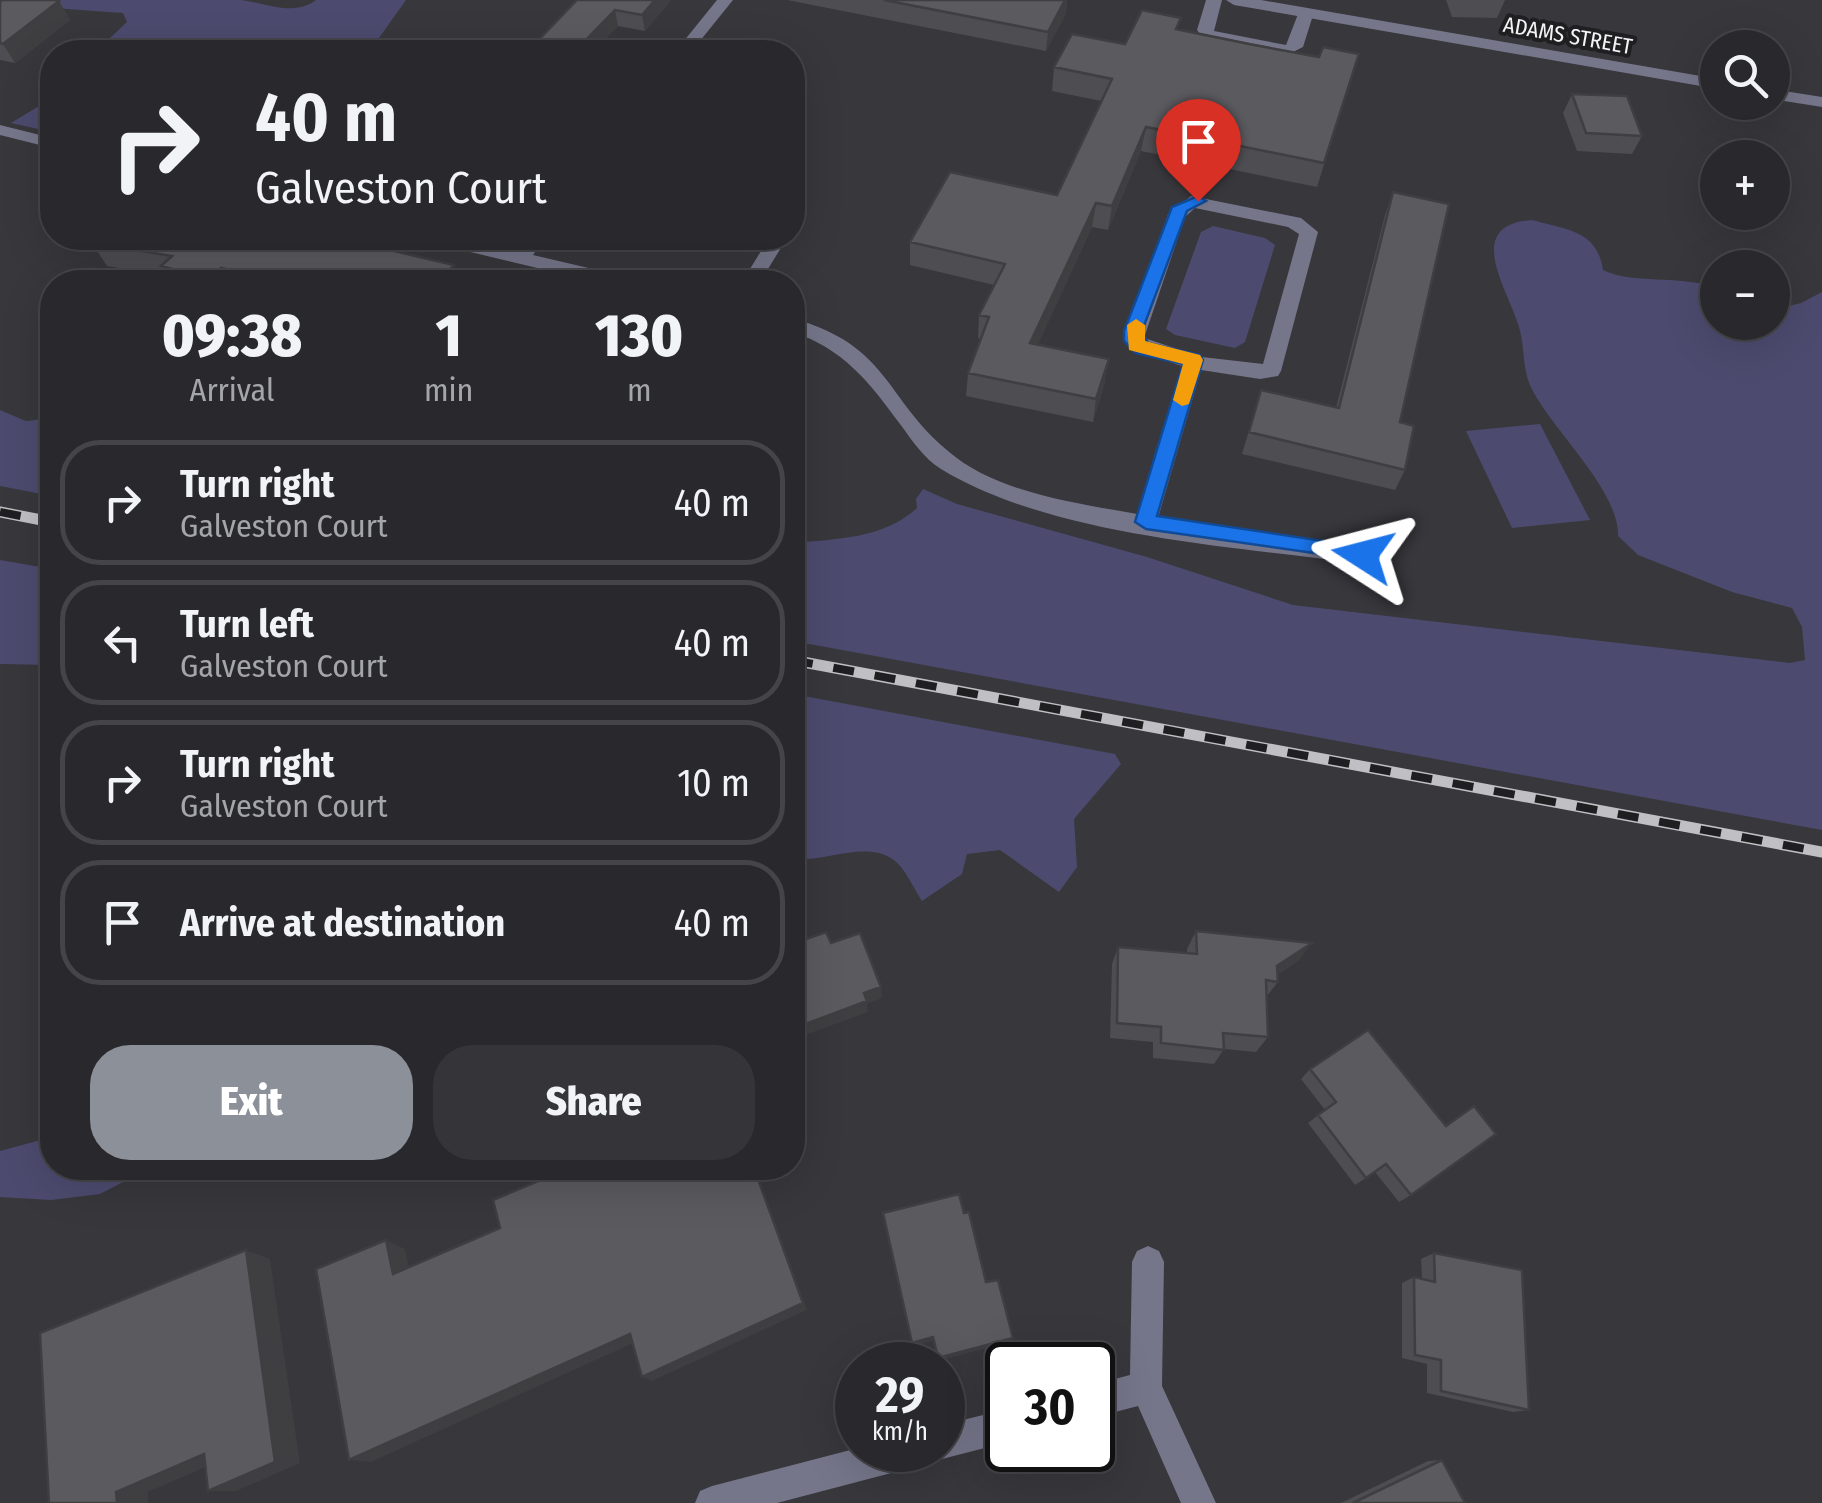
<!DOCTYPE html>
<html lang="en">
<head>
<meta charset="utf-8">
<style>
  body { margin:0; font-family:"Fira Sans Condensed",sans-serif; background:#353539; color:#f1f3f6; height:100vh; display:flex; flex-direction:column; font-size:38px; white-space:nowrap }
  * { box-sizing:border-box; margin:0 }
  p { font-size:32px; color:#a5a6aa }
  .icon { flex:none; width:55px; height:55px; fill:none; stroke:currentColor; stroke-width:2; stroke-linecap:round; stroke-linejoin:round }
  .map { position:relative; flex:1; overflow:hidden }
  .drawer { position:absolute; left:40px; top:270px; width:765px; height:910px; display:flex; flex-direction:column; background:#29292d; border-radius:40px; box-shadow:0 10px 40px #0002,0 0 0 2px #454549 }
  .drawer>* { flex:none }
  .guide { position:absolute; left:40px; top:40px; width:765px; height:210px; border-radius:40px; box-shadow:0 10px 40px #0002,0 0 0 2px #454549; background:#29292d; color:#f1f3f6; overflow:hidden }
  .controls { position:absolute; left:1700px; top:30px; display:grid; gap:20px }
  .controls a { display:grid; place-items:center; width:90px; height:90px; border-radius:50%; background:#29292d; box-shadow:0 10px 40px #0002,0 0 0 2px #454549; font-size:50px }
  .speed { position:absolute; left:835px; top:1342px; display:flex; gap:20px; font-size:50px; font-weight:700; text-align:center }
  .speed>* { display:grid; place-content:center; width:130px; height:130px; border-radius:50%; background:#29292d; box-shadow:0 10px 40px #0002,0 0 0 2px #454549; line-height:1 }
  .speed small { font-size:25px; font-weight:400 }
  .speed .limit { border:5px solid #111; border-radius:15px; background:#fff; color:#111 }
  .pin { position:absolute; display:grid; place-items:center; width:85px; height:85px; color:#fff; margin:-102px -42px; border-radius:50% 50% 50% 0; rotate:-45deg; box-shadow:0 0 10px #0007 }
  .pin .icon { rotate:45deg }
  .me { position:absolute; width:110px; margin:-55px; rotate:279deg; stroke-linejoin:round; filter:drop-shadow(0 0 8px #0008) }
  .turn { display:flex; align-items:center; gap:35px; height:210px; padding:0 50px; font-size:45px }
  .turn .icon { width:130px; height:130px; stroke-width:2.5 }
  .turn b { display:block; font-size:70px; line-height:85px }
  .eta { display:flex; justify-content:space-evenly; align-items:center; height:170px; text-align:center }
  .eta b { font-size:60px; font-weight:800; line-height:70px }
  .button { display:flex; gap:20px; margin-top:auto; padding:20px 50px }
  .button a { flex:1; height:115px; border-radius:40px; background:#8c9099; color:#fff; font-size:40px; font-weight:800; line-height:115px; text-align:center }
  .button a+a { background:#353539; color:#f1f3f6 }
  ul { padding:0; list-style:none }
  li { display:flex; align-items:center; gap:30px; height:125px; margin:0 20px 15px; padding:0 30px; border:5px solid #454549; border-radius:40px }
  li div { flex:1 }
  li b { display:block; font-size:38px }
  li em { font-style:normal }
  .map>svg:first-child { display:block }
</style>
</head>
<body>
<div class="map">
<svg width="1822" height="1503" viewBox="0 0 1822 1503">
  <rect width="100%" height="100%" fill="#37373c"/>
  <!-- green -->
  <path fill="#4c4b6f" d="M47,0C110,0 178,0 241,0C267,3 293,17 316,0H406L374,45L363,52H95L127,22L123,13L39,7Z
    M52,73V132L11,123L44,103L45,84Z
    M1532,220C1567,230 1597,230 1603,270C1633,285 1677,274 1717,288L1718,322H1772L1773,310L1801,303L1822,292V830L793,641V543C836,539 883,539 917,508L916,499L923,489L957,504L1147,557L1293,605L1790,663L1805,660L1802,627L1792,608L1732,592L1638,555L1618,536C1620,493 1555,432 1534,393C1521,371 1526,351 1519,327C1508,289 1462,225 1532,220Z
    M1213,226L1265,238L1275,245L1245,342L1235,348L1175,335L1166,329L1201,232Z
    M0,410L26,421L52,418V496L0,486Z
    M1540,424L1590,520L1512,528L1466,431Z
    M0,560L52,569V665L0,664Z
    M793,694L1115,754L1121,764L1074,819L1077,867L1059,892L1000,850L967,854L962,874L922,901C914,889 906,870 895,861C868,839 823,863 793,859Z
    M52,1137V1168H150L100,1194L51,1200L0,1197V1151Z"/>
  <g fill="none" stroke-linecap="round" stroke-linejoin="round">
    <!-- lane -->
    <path fill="#76768b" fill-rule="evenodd" d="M1206,0H1222L1214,31L1286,45L1300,9L1314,12L1303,47L1287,55L1203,38L1197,30Z"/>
    <!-- street -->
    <path fill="#76768b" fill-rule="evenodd" d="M717,0H733L691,52H675Z
      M1226,0H1261L1718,79V89L1234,5Z
      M1772,89L1822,97V107L1772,99Z
      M0,125L52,138V148L0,135Z
      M1191,196L1301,218L1318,232L1281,371L1278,376L1260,379L1201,370L1158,518L1363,546L1374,555L1371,561L1363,564C1234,546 1053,537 941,469C924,459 912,440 900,424C870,383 843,348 792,332V318C890,346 883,396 948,451C996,493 1077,503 1137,514L1182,366L1135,351L1123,341L1168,214ZM1195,208L1288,227L1299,234L1263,364L1202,357L1144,338L1185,217Z
      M428,238H460L516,251L526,238H545L533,255L627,277L630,282H596L437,244Z
      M769,238H787L760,282H742Z
      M1148,1246L1159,1251L1164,1262L1162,1386L1216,1503H1181L1138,1406L1092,1418V1385L1130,1375L1132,1262L1137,1251Z
      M1008,1409V1442L942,1459L930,1453L926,1462L914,1467L777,1503H695L700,1491L712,1486L858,1448L942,1450V1425Z"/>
    <!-- rail casing -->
    <g stroke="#c0c0c4" stroke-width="11">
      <path id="rail" d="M0,512L52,522
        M792,660L1822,852"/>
    </g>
    <!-- rail -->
    <use href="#rail" stroke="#1f1f21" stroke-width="8" stroke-dasharray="21" stroke-linecap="butt"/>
  </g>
  <!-- wall -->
  <path fill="#4d4d52" d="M577,0H671L645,31L618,26L593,52H527Z
    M787,0H1067L1066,13L1046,51Z
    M1446,0H1505L1497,18L1452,17Z
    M59,1L70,20L15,63L0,60V2Z
    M1179,29L1319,57L1359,54L1317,187L1141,151L1108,230L1092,227L1038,344L1105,382L1093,422L966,396L968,373L981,339L978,338L979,315L994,285L910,265V242L1057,195L1101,101L1052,91L1054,67L1125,44Z
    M1572,94L1642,136L1632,154L1577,151L1563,113Z
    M1393,192L1400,422L1405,470L1395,490L1242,454L1261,390L1336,408L1385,215Z
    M92,243L460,282H171L167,276L107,266Z
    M1196,931L1299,960L1277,975L1278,982L1266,997L1268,1037L1256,1052L1224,1049L1214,1064L1153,1058V1042L1110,1038L1112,964L1118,947L1187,953V949Z
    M1310,1069L1446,1126L1411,1195L1399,1202L1375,1172L1355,1185L1308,1123L1325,1110L1301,1079Z
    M1434,1253L1529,1410L1513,1412L1427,1393V1364L1402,1358V1283L1414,1277L1422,1279L1421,1259Z
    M1442,1460L1465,1503H1341L1428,1461Z"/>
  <!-- shaded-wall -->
  <path fill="#3f3f42" d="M655,0H671L645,31L642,15Z
    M1065,0H1067L1066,13L1046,51L1048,32Z
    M59,1L70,20L15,63L3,44Z
    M615,10L618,26L593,52H574Z
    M1146,127L1141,151L1108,230L1112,206Z
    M1096,203L1092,227L1028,366L1030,343Z
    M454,265L460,282H438Z
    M221,268L229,282H212L210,279Z
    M1109,359L1105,382L1093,422L1096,399Z
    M1312,943L1299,960L1269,980L1277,966Z
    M881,987L882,998L867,1004L868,1012L792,1040V1029L864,993Z
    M754,1168H755L807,1310L652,1381L642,1377Z
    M386,1240L405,1249L412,1282L393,1274Z
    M246,1250L270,1259L300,1463L236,1491H208Z
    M630,1334L640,1340L371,1462L349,1460Z
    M933,1337V1341L912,1347V1343Z
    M1013,1338L1010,1342L938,1361V1358Z
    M204,1454L231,1456L148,1492V1503H117L116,1492Z"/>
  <!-- building -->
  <path fill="#5a5a5f" stroke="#3f3f42" stroke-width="2.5" d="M2,0H57L59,1L3,44L0,43V2Z
    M577,0H655L642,15L615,10L574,52H527Z
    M884,0H1065L1048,32Z
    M1142,10L1181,18L1176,29L1249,44L1319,57L1323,47L1359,54L1324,163L1146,127L1112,206L1096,203L1030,343L1109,359L1096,399L968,373L989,317L979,315L1005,264L910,242L950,172L1057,195L1112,79L1054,67L1072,34L1125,44Z
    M1572,94L1627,96L1642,136L1586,133Z
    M1393,192L1449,204L1400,422L1414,426L1405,470L1249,432L1261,390L1339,408Z
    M97,238H338L454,265L438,282H279L221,268L210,279L161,266L172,256L92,243Z
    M1196,931L1312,943L1277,966L1278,982L1266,980L1268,1037L1223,1033L1224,1050L1161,1043V1027L1117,1023L1118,947L1197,954Z
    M826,932L831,943L860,933L881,987L864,993L867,1001L792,1029V944Z
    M1368,1030L1446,1126L1474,1106L1496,1134L1411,1195L1386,1164L1366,1178L1318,1115L1336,1102L1310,1069Z
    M584,1168H754L803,1303L642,1377L630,1334L349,1460L316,1269L386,1240L393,1274L500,1228L493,1200L557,1173L558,1178Z
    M959,1194L964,1213L969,1212L986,1282L998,1280L1013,1338L938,1358L933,1337L912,1343L883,1213Z
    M246,1250L275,1462L208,1491L204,1454L116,1492L117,1503H49L40,1333Z
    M1434,1253L1522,1270L1529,1410L1441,1391V1360L1415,1355L1414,1277L1435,1282Z
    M1442,1460L1465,1503H1353Z"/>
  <!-- route -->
  <path fill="#1a73e8" stroke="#114b97" stroke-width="2.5" d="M1198,196L1206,201L1187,211L1142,331L1148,343L1200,355L1203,360L1157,516L1363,547L1370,550V561L1146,529L1135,522L1183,364L1136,353L1124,341V331L1172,207Z"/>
  <!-- slow -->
  <path fill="#f59e0b" d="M1136,319L1145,325V341L1200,355L1203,360L1189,404L1182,406L1173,400L1183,364L1129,350L1127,325Z"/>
  <g text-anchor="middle" stroke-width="8" stroke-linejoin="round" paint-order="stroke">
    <!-- far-street labels -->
    <g font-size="22" fill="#f4f4f7" stroke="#1f1f21">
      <text transform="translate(1568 35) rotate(10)" y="8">ADAMS STREET</text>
    </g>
  </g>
</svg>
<div class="controls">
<a><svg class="icon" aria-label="search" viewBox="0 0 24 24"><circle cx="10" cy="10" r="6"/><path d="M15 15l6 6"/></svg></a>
<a>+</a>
<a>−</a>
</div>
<div class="speed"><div>29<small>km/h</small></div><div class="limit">30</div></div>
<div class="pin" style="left:1198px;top:201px;background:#d93025"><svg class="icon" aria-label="arrive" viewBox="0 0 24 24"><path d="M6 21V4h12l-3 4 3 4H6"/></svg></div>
<svg class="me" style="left:1363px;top:555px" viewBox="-20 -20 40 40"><path d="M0-17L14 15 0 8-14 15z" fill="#1a73e8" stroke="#fff" stroke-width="4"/></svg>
<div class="guide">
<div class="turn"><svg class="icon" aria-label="right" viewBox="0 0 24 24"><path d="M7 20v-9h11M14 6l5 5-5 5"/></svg><div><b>40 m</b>Galveston Court</div></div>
</div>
<section class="drawer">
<div class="eta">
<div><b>09:38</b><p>Arrival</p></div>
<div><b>1</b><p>min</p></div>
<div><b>130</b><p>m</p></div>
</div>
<ul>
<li><svg class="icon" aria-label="right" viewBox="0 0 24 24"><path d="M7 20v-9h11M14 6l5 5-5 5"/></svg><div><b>Turn right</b><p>Galveston Court</p></div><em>40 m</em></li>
<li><svg class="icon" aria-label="left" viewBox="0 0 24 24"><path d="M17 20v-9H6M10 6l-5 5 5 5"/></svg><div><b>Turn left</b><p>Galveston Court</p></div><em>40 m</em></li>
<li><svg class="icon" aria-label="right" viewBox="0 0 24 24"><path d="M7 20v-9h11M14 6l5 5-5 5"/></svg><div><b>Turn right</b><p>Galveston Court</p></div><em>10 m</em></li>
<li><svg class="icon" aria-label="arrive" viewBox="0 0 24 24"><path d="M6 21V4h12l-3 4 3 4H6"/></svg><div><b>Arrive at destination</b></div><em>40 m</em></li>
</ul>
<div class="button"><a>Exit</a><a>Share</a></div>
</section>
</div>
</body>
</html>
